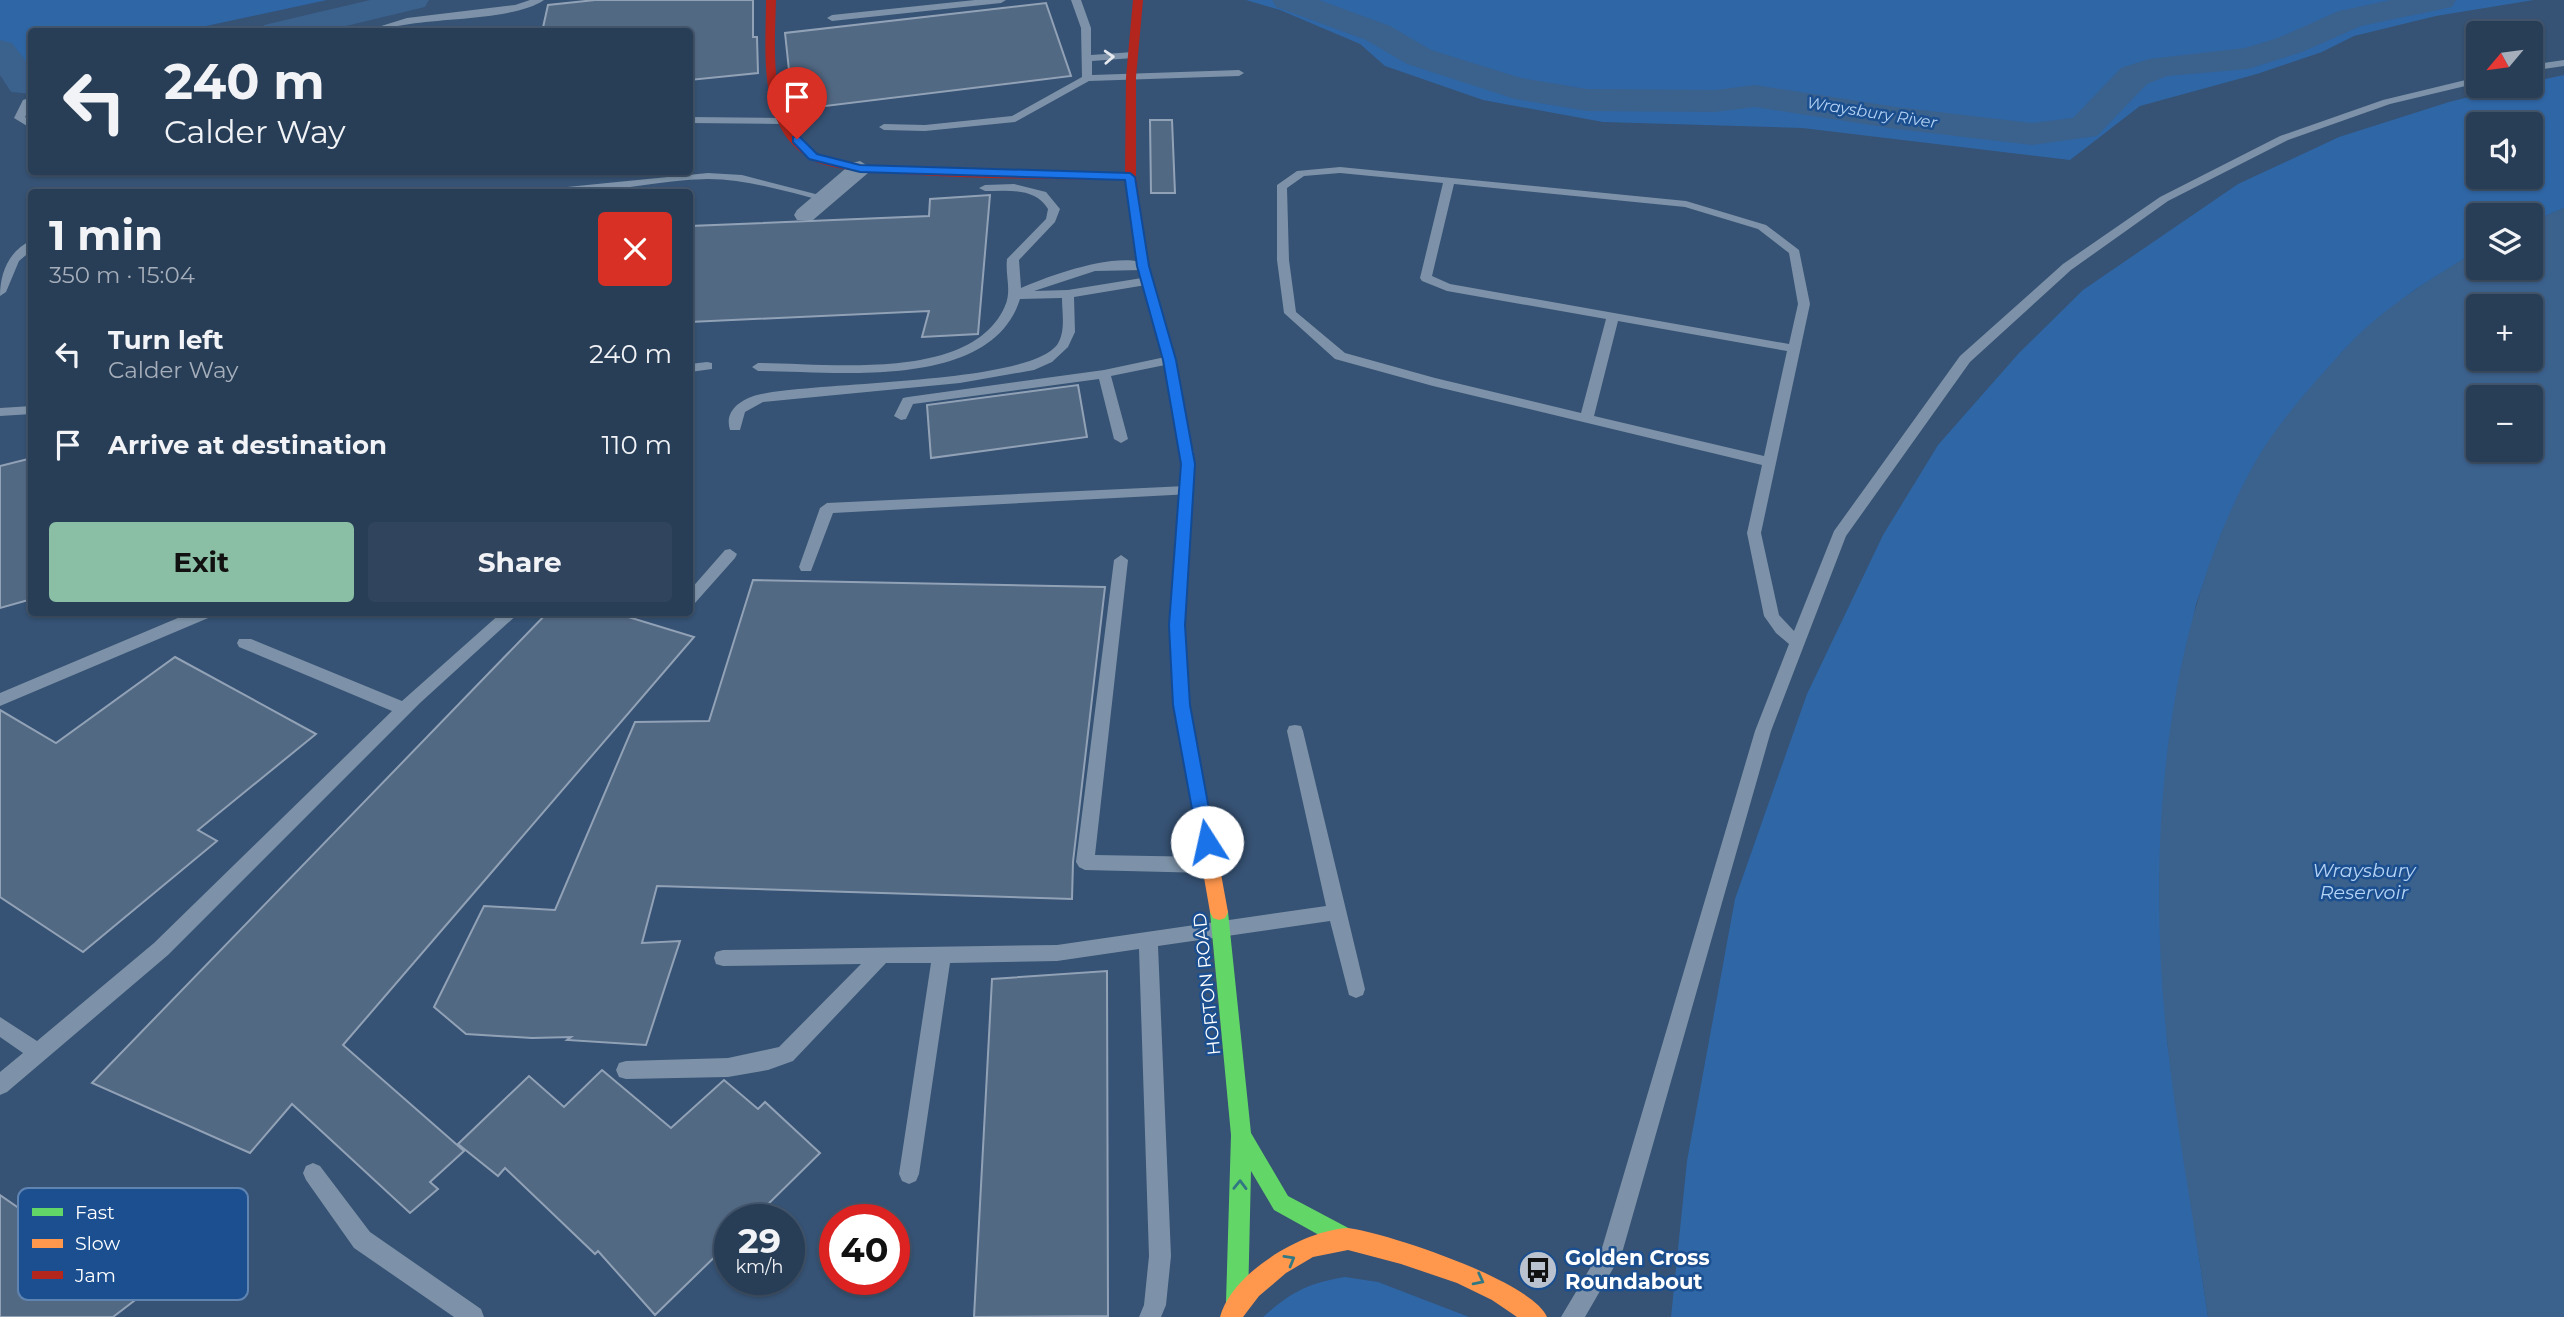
<!DOCTYPE html>
<html lang="en">
<head>
<meta charset="utf-8">
<style>
  body { margin:0; font-family:Montserrat,sans-serif; background:#30455d; color:#f1f3f6; height:100vh; display:flex; flex-direction:column; font-size:26px; white-space:nowrap }
  * { box-sizing:border-box; margin:0 }
  p { font-size:23px; color:#a5aeba }
  .icon { flex:none; width:38px; height:38px; fill:none; stroke:currentColor; stroke-width:2; stroke-linecap:round; stroke-linejoin:round }
  .map { position:relative; flex:1; overflow:hidden }
  .sheet { position:absolute; left:28px; top:189px; width:665px; height:427px; display:flex; flex-direction:column; background:#283e57; border-radius:7px; box-shadow:0 2px 5px #0004,0 0 0 2px #44576d }
  .sheet>* { flex:none }
  .banner { position:absolute; left:28px; top:28px; width:665px; height:147px; border-radius:7px; box-shadow:0 2px 5px #0004,0 0 0 2px #44576d; background:#283e57; color:#f1f3f6; overflow:hidden }
  .needle { width:46px; rotate:241deg }
  .controls { position:absolute; left:2466px; top:21px; display:grid; gap:14px }
  .controls a { display:grid; place-items:center; width:77px; height:77px; border-radius:7px; background:#283e57; box-shadow:0 2px 5px #0004,0 0 0 2px #44576d; font-size:35px }
  .speed { position:absolute; left:714px; top:1204px; display:flex; gap:14px; font-size:35px; font-weight:700; text-align:center }
  .speed>* { display:grid; place-content:center; width:91px; height:91px; border-radius:50%; background:#283e57; box-shadow:0 2px 5px #0004,0 0 0 2px #44576d; line-height:1 }
  .speed small { font-size:18px; font-weight:400 }
  .speed .limit { border:10px solid #d22; background:#fff; color:#111 }
  .pin { position:absolute; display:grid; place-items:center; width:60px; height:60px; color:#fff; margin:-72px -30px; border-radius:50% 50% 50% 0; rotate:-45deg; box-shadow:0 0 7px #0007 }
  .pin .icon { rotate:45deg }
  .me { position:absolute; width:77px; margin:-38px; rotate:350deg; stroke-linejoin:round; filter:drop-shadow(0 0 5px #0008) }
  .turn { display:flex; align-items:center; gap:24px; height:147px; padding:0 21px; font-size:32px }
  .turn .icon { width:91px; height:91px; stroke-width:2.5 }
  .turn b { display:block; font-size:49px; line-height:60px }
  .round { display:grid; place-items:center; flex:none; width:74px; height:74px; border-radius:7px; background:#30455d }
  .head { display:flex; align-items:center; justify-content:space-between; height:119px; padding:0 21px }
  h1 { font-size:42px; font-weight:700; line-height:52px }
  .action { display:flex; gap:14px; margin-top:auto; padding:14px 21px }
  .action a { flex:1; height:80px; border-radius:7px; background:#8abfa5; color:#111; font-size:28px; font-weight:700; line-height:80px; text-align:center }
  .action a+a { background:#30455d; color:#f1f3f6 }
  ul { padding:0; list-style:none }
  li { display:flex; align-items:center; gap:21px; height:91px; padding:0 21px }
  li div { flex:1 }
  li b { display:block; font-size:26px }
  li em { font-style:normal }
  .map>svg:first-child { display:block }
</style>
</head>
<body>
<div class="map">
<svg width="2564" height="1317" viewBox="0 0 2564 1317">
  <rect width="100%" height="100%" fill="#365274"/>
  <!-- green -->
  <path fill="#2f66a5" fill-rule="evenodd" d="M0,0H327L183,31L32,32L31,64L0,71Z
    M1246,0H2534L2436,16L2354,36L2322,52L2257,74L2140,106L2070,160L1802,128L1603,122L1483,100L1385,66L1360,44L1280,10Z
    M2564,75V208L2531,222L2530,215H2478V250L2416,289L2381,316L2342,352L2274,436L2254,465L2222,532L2196,604L2171,732L2161,838L2167,1040L2208,1317H1671L1687,1161L1735,899L1807,694L1883,535L1938,445L2019,353L2083,290L2238,184L2339,137L2449,102L2514,86H2530L2531,82ZM2478,124H2530V177H2478Z
    M1345,1277L1378,1282L1469,1317H1263C1291,1292 1308,1283 1345,1277Z"/>
  <!-- water -->
  <path fill="#3b618d" fill-rule="evenodd" d="M2564,208V1317H2208C2195,1225 2177,1133 2167,1040C2147,854 2161,633 2253,466C2275,426 2310,387 2341,353C2379,310 2429,280 2478,250V268H2530L2531,222ZM2478,306H2530V359H2478ZM2478,397H2530V450H2478Z"/>
  <g fill="none" stroke-linecap="round" stroke-linejoin="round">
    <!-- river -->
    <path fill="#3b618d" fill-rule="evenodd" d="M370,0H429L425,7L321,32H259L264,25Z
      M1272,0H1319L1390,26L1431,50L1521,78L1587,89L1715,90L1755,85L1896,107L2032,123L2073,118L2121,68L2149,59L2245,48L2278,38L2339,11L2391,0H2456L2452,7L2361,26L2302,52L2248,69L2167,76L2147,84L2097,136L2032,145L1896,129L1755,107L1715,112L1587,111L1515,99L1407,64L1366,40L1276,7Z
      M0,40L12,43L32,69V94L11,92L0,75Z"/>
  </g>
  <!-- building -->
  <path fill="#526984" stroke="#92a2b6" stroke-width="2" d="M595,0H753V37H757L758,73L690,80V32H542L548,5Z
    M1046,3L1071,76L801,109L800,97L792,98L785,33Z
    M1150,120H1172L1175,193H1151Z
    M990,195L978,334L922,337L929,311L690,322V226L929,216L930,199Z
    M1078,385L1087,437L931,458L927,405Z
    M32,458V599L0,608V466Z
    M753,580L1105,587L1073,862L1072,899L657,886L642,943L680,941L646,1045L567,1040L571,1037L532,1038L466,1034L434,1007L484,906L555,910L635,722L709,721Z
    M548,612H612L694,637L343,1045L464,1151L430,1182L438,1189L410,1213L292,1104L250,1153L92,1083Z
    M175,657L316,734L198,830L217,841L83,952L0,897V710L56,743Z
    M1107,971L1108,1316L974,1317L992,979Z
    M602,1070L671,1128L724,1080L758,1109L765,1102L820,1153L752,1220H730V1242L655,1315L598,1251L595,1254L505,1168L498,1176L458,1144L529,1076L564,1107Z
    M0,1195L143,1294L113,1317H0Z"/>
  <g fill="none" stroke-linecap="round" stroke-linejoin="round">
    <!-- lane -->
    <path fill="#7d92a8" fill-rule="evenodd" d="M530,0H544C517,19 445,18 410,24C393,26 379,32 362,32L407,18L515,5Z
      M975,0H1006L1001,3L832,21L827,18L832,15Z
      M1071,0H1081L1091,28V55L1133,52L1138,55L1133,58L1092,61V75L1239,70L1244,73L1239,76L1089,81L1015,122L925,131L884,130L879,127L884,124L925,125L1012,116L1082,77L1081,28Z
      M2564,60V66L2530,71V65Z
      M2478,77V83L2390,104L2288,140L2168,201L2071,270L1970,362L1846,536L1771,731L1622,1253L1585,1317H1561L1602,1248L1755,731L1789,644L1776,633L1764,616L1747,533L1762,465L1433,386L1335,359L1284,313L1277,260V185L1297,171L1340,167L1686,201L1766,225L1799,250L1810,304L1761,533L1779,615L1794,631L1834,531L1960,356L2063,264L2160,197L2280,136L2383,100ZM1340,173L1443,183L1420,278L1422,281L1447,291L1606,319L1581,413L1435,378L1345,353L1296,312L1289,260L1287,188L1304,176ZM1454,184L1685,207L1758,229L1789,253L1798,304L1789,344L1450,284L1432,276ZM1618,321L1787,351L1764,456L1594,416Z
      M32,97V104L25,117L32,121V129L14,118L23,100Z
      M690,117L785,118L790,121L785,124L690,123Z
      M708,173L742,175L831,198L825,201C787,192 748,179 708,179C653,180 597,197 541,192L547,189Z
      M1014,184L1046,192L1060,209L1055,222L1019,260L1021,288C1047,276 1125,248 1149,266L1143,270L1095,271L1034,291L1068,290L1148,277L1154,281L1152,284L1074,297L1075,332L1068,347L1052,362L1034,370L960,383L763,402L745,412L740,430H730C724,411 740,400 757,395C815,381 1025,385 1057,345C1066,332 1062,313 1062,298L1020,299C991,392 834,371 758,371L752,367L758,363C826,363 972,383 1005,306C1012,290 1005,276 1007,259L1046,219L1048,209C1035,187 1007,191 985,191L979,188L985,185Z
      M32,240V250L19,261L6,292L0,296C0,273 9,250 32,240Z
      M1170,356L1175,357V363L1111,376L1128,439L1121,443L1114,439L1099,379L913,404L906,419L901,420L894,416L903,398L908,397L1104,370Z
      M707,362L712,363V369L690,372V364Z
      M32,406V414L0,416V408Z
      M1186,486L1191,488L1193,491L1191,494L833,513L811,571H801L799,567L820,508L827,503Z
      M730,549L737,554L735,558L695,603L690,604V590L725,550Z
      M1121,555L1128,560L1095,855L1208,857L1214,860L1217,865L1214,870L1208,873L1085,870L1079,867L1076,862L1114,560Z
      M192,612H215L213,616L0,706V693Z
      M502,612H520L420,703L168,955L7,1092L0,1095V1072L23,1053L0,1037V1017L37,1041L154,943L392,711L239,647L237,643L239,639H251L402,701Z
      M1295,725L1301,726L1303,731L1365,989L1363,995L1356,998L1349,995L1330,921L1158,946L1171,1256L1166,1305L1161,1317H1139L1144,1305L1149,1256L1139,949L1057,961L950,963L919,1174L916,1181L909,1184L902,1181L899,1174L931,963H886L793,1061L768,1070L728,1077L626,1079L619,1077L616,1070L619,1063L626,1061L728,1058L779,1047L861,964L723,966L716,964L714,958L716,952L723,950L1057,945L1326,906L1287,731L1289,726Z
      M313,1163L320,1166L370,1232L481,1309L484,1317H454L354,1248L306,1180L303,1173L306,1166Z"/>
    <!-- street -->
    <path fill="#7d92a8" fill-rule="evenodd" d="M860,161L871,168L868,173L813,220H797L794,215L797,210L852,163Z"/>
    <!-- fast -->
    <path fill="#63d668" fill-rule="evenodd" d="M1219,904L1225,906L1228,912L1251,1133L1288,1196L1354,1231L1357,1239L1354,1247L1346,1250L1274,1210L1251,1171L1248,1302L1245,1310L1237,1313L1229,1310L1226,1302L1231,1135L1210,912L1213,906Z"/>
    <!-- slow -->
    <path fill="#ff974d" fill-rule="evenodd" d="M1186,446L1193,450L1195,464L1185,625L1190,705L1228,912L1225,918L1219,920L1213,918L1210,912L1174,705L1169,625L1181,464L1179,450Z
      M1348,1228C1387,1233 1532,1281 1547,1317H1517L1492,1300L1457,1283L1401,1264L1348,1250L1313,1257L1286,1273L1259,1296L1243,1317H1220C1232,1272 1304,1230 1348,1228Z"/>
    <!-- jam -->
    <path fill="#b3261e" fill-rule="evenodd" d="M766,0H776C775,43 769,104 800,140C808,149 819,156 831,160C854,167 881,166 905,167C978,173 1051,173 1125,174L1126,77L1133,0H1143L1136,77V177L1149,266L1176,360L1193,450L1191,453H1181L1179,450L1164,360L1137,266L1125,180C1050,179 976,179 902,174C875,172 848,172 822,164C811,161 800,153 792,144C759,106 766,46 766,0Z"/>
  </g>
  <!-- one-way arrows -->
  <defs><path id="oneway-chevron" d="M-2-3.5L2.5 0L-2 3.5" fill="none" stroke-width="1.6" stroke-linecap="round" stroke-linejoin="round" transform="scale(1.75)"/></defs>
  <use stroke="#e5e9ee" href="#oneway-chevron" transform="translate(1109 57) rotate(-3)"/>
  <g stroke="#317883">
    <use href="#oneway-chevron" transform="translate(1240 1185) rotate(-89)"/>
    <use href="#oneway-chevron" transform="translate(1290 1260) rotate(-30)"/>
    <use href="#oneway-chevron" transform="translate(1479 1280) rotate(27)"/>
  </g>
  <!-- route -->
  <path fill="#1a73e8" stroke="#114b97" stroke-width="2" d="M793,137H800L817,154L860,165L1130,173L1135,177L1149,266L1176,360L1195,464L1185,625L1190,705L1215,842L1213,847H1200L1198,842L1173,705L1169,625L1181,464L1163,360L1137,266L1125,180L860,172L809,159L793,142Z"/>
  <!-- icons -->
  <defs>
    <g id="bus-disc" transform="scale(2.0125)"><circle r="9.5" fill="#b9c2ce" stroke="#1b4f8f"/><path d="M-5-6H5V4H4V6H2V4H-2V6H-4V4H-5ZM-3.5-4V0h7V-4ZM-3.5 1.2v1.5H-2V1.2ZM2 1.2v1.5H3.5V1.2Z" fill="#111"/></g>
  </defs>
  <g fill-rule="evenodd">
    <use href="#bus-disc" x="1538" y="1270"/>
  </g>
  <g text-anchor="middle" stroke-width="5" stroke-linejoin="round" paint-order="stroke">
    <!-- far-water labels -->
    <g font-size="16" font-style="italic" fill="#b5d3f5" stroke="#1b4f8f">
      <text transform="translate(1872 112) rotate(9)" y="6">Wraysbury River</text>
    </g>
    <!-- street labels -->
    <g font-size="18" fill="#fff" stroke="#1b4f8f">
      <text transform="translate(1207 984) rotate(-96)" y="6">HORTON ROAD</text>
    </g>
    <!-- water labels -->
    <g font-size="19" font-style="italic" fill="#b5d3f5" stroke="#1b4f8f">
      <text x="2364" y="877">Wraysbury<tspan x="2364" dy="22">Reservoir</tspan></text>
    </g>
    <!-- near-poi labels -->
    <g font-size="21" font-weight="bold" fill="#fff" stroke="#1b4f8f" text-anchor="start">
      <text x="1565" y="1265">Golden Cross<tspan x="1565" dy="24">Roundabout</tspan></text>
    </g>
  </g>
  <!-- legend -->
  <rect x="18" y="1188" width="230" height="112" rx="10" fill="#1b4f8f" stroke="#5f84b1" stroke-width="2"/>
  <rect x="32" y="1208" width="31" height="8" fill="#63d668"/>
  <rect x="32" y="1239" width="31" height="9" fill="#ff974d"/>
  <rect x="32" y="1271" width="31" height="8" fill="#b3261e"/>
  <g font-size="19" fill="#fff">
    <text x="75" y="1219">Fast</text>
    <text x="75" y="1250">Slow</text>
    <text x="75" y="1282">Jam</text>
  </g>
</svg>
<div class="controls">
<a><svg class="needle" viewBox="-14 -14 28 28"><path d="M0-13l5 13h-10z" fill="#e53935"/><path d="M0 13l5-13h-10z" fill="#a5aeba"/></svg></a>
<a><svg class="icon" aria-label="sound" viewBox="0 0 24 24"><path d="M4 9h4l5-4v14l-5-4H4zM17 9q2 3 0 6"/></svg></a>
<a><svg class="icon" aria-label="layers" viewBox="0 0 24 24"><path d="M12 4l9 5-9 5-9-5zM3 14l9 5 9-5"/></svg></a>
<a>+</a>
<a>−</a>
</div>
<div class="speed"><div>29<small>km/h</small></div><div class="limit">40</div></div>
<div class="pin" style="left:797px;top:139px;background:#d93025"><svg class="icon" aria-label="arrive" viewBox="0 0 24 24"><path d="M6 21V4h12l-3 4 3 4H6"/></svg></div>
<svg class="me" style="left:1207px;top:842px" viewBox="-20 -20 40 40"><circle r="19" fill="#fff"/><path d="M0-13L10 11 0 6-10 11z" fill="#1a73e8"/></svg>
<div class="banner">
<div class="turn"><svg class="icon" aria-label="left" viewBox="0 0 24 24"><path d="M17 20v-9H6M10 6l-5 5 5 5"/></svg><div><b>240 m</b>Calder Way</div></div>
</div>
<section class="sheet">
<div class="head"><div><h1>1 min</h1><p>350 m · 15:04</p></div><a class="round" style="background:#d93025;color:#fff"><svg class="icon" aria-label="close" viewBox="0 0 24 24"><path d="M6 6l12 12M18 6L6 18"/></svg></a></div>
<ul>
<li><svg class="icon" aria-label="left" viewBox="0 0 24 24"><path d="M17 20v-9H6M10 6l-5 5 5 5"/></svg><div><b>Turn left</b><p>Calder Way</p></div><em>240 m</em></li>
<li><svg class="icon" aria-label="arrive" viewBox="0 0 24 24"><path d="M6 21V4h12l-3 4 3 4H6"/></svg><div><b>Arrive at destination</b></div><em>110 m</em></li>
</ul>
<div class="action"><a>Exit</a><a>Share</a></div>
</section>
</div>
</body>
</html>
